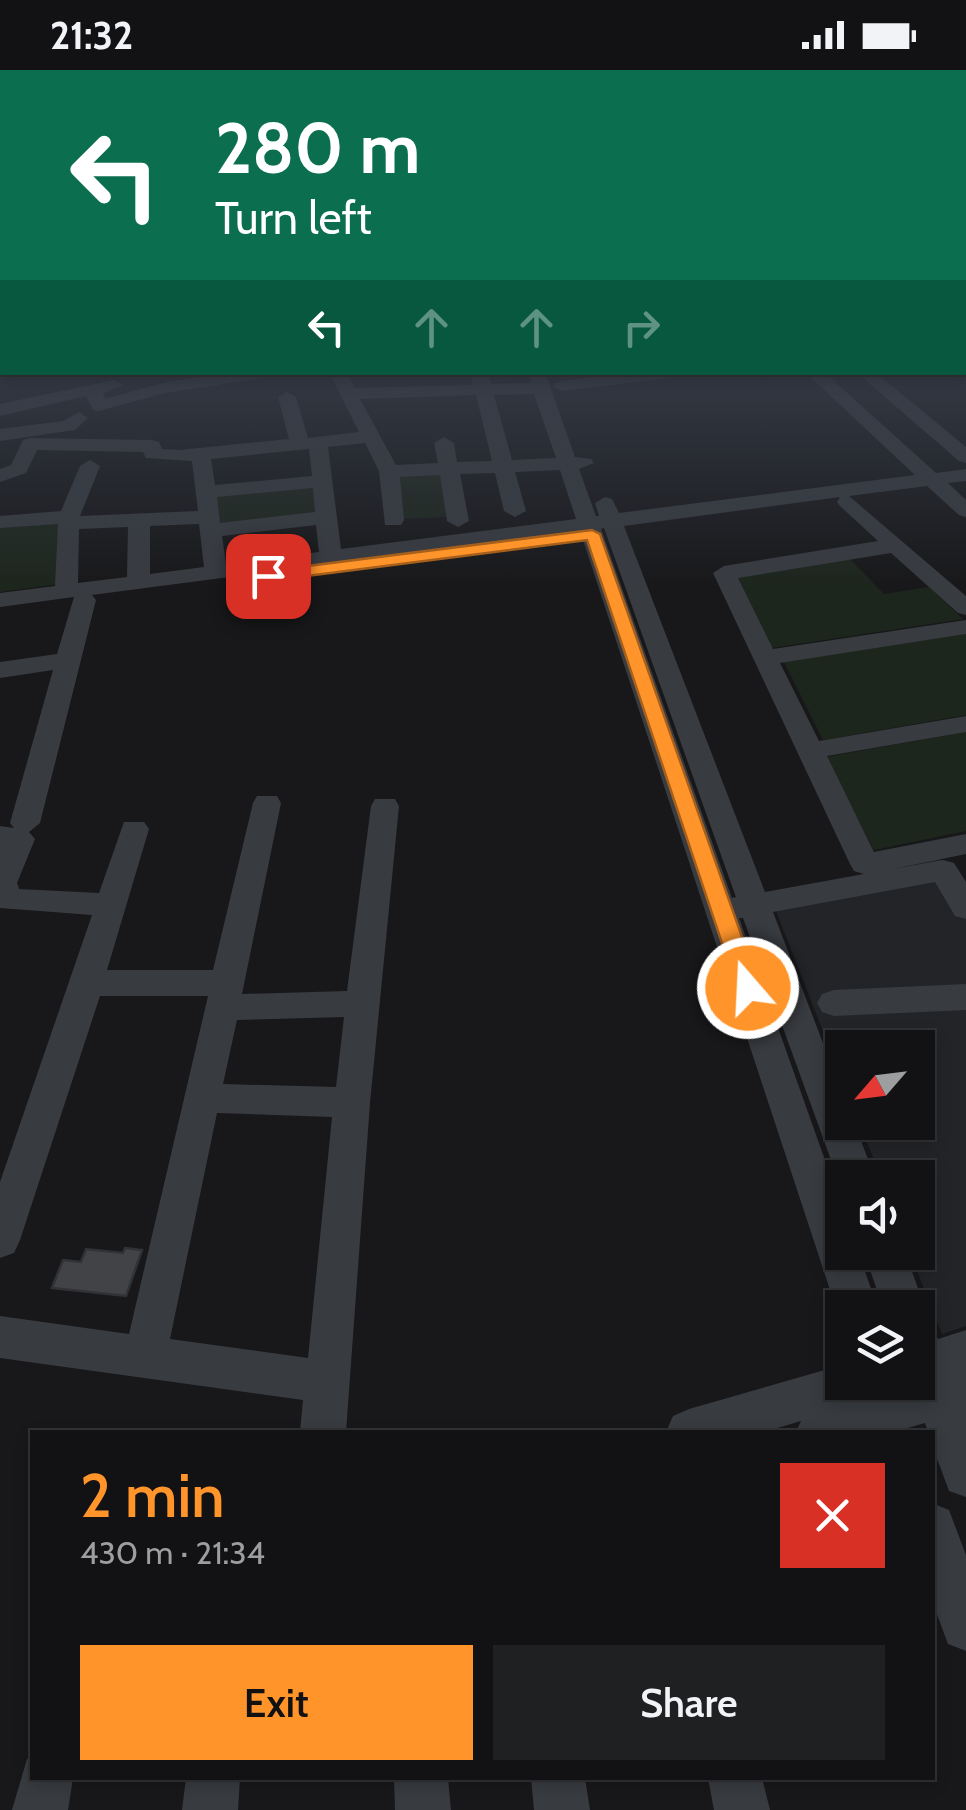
<!DOCTYPE html>
<html lang="en">
<head>
<meta charset="utf-8">
<style>
  body { margin:0; font-family:Cabin,sans-serif; background:#1f2022; color:#f1f3f6; height:100vh; display:flex; flex-direction:column; font-size:38px; white-space:nowrap }
  * { box-sizing:border-box; margin:0 }
  p { font-size:32px; color:#9c9ea0 }
  .icon { flex:none; width:55px; height:55px; fill:none; stroke:currentColor; stroke-width:2; stroke-linecap:round; stroke-linejoin:round }
  .map { position:relative; flex:1; overflow:hidden }
  .drawer { position:absolute; left:30px; top:1360px; width:905px; height:350px; display:flex; flex-direction:column; background:#121214; border-radius:0px; box-shadow:0 5px 15px #0003,0 0 0 2px #313234 }
  .drawer>* { flex:none }
  .hud { position:absolute; left:0px; top:0px; width:968px; height:305px; box-shadow:0 5px 15px #0003,0 0 0 2px #313234; background:#0b6e4f; color:#fff; overflow:hidden }
  .needle { width:65px; rotate:242deg }
  .controls { position:absolute; left:825px; top:960px; display:grid; gap:20px }
  .controls a { display:grid; place-items:center; width:110px; height:110px; border-radius:0px; background:#121214; box-shadow:0 5px 15px #0003,0 0 0 2px #313234; font-size:50px }
  .pin { position:absolute; display:grid; place-items:center; width:85px; height:85px; color:#fff; margin:-42px; border-radius:20px; box-shadow:0 5px 15px #0006 }
  .me { position:absolute; width:110px; margin:-55px; rotate:341deg; stroke-linejoin:round; filter:drop-shadow(0 0 8px #0008) }
  .turn { display:flex; align-items:center; gap:35px; height:210px; padding:0 50px; font-size:45px }
  .turn .icon { width:130px; height:130px; stroke-width:2.5 }
  .turn b { display:block; font-size:70px; line-height:85px }
  .lanes { display:flex; align-items:center; height:95px; padding:0 50px; background:#0003; justify-content:center; gap:50px; direction:ltr }
  .lanes .off { opacity:.35 }
  .round { display:grid; place-items:center; flex:none; width:105px; height:105px; border-radius:0px; background:#1f2022 }
  .overview { display:flex; align-items:center; justify-content:space-between; height:170px; padding:0 50px }
  h1 { font-size:60px; font-weight:600; line-height:75px; color:#ff942b }
  .action { display:flex; gap:20px; margin-top:auto; padding:20px 50px }
  .action a { flex:1; height:115px; border-radius:0px; background:#ff942b; color:#111; font-size:40px; font-weight:600; line-height:115px; text-align:center }
  .action a+a { background:#1f2022; color:#f1f3f6 }
  .status { display:flex; justify-content:space-between; align-items:center; height:70px; padding:0 50px; background:#121214; direction:ltr }
  .status svg { height:28px; fill:currentColor }
  .map>svg:first-child { display:block }
</style>
</head>
<body>
<div class="status"><b>21:32</b><svg viewBox="0 0 49 12"><path d="M0 12V9h3v3zM5 12V6h3v6zM10 12V3h3v9zM15 12V0h3v12zM26 1h20v11H26zM47 4h2v5h-2z"/></svg></div>
<div class="map">
<svg width="966" height="1740" viewBox="0 0 966 1740">
  <rect width="100%" height="100%" fill="#18181a"/>
  <!-- built -->
  <path fill="#232427" d="M940,789L966,827V1256L942,1264L910,1183L918,1182V1108L881,1107L859,1053L918,1052V978H842V1010L769,823Z"/>
  <!-- green -->
  <path fill="#1d261d" d="M443,403L450,447L401,449L396,405Z
    M319,414L320,445L217,456L212,426Z
    M61,450L59,514L0,522V455Z
    M848,487L884,524L929,517L963,549L771,578L737,507Z
    M966,564V645L823,670L784,592Z
    M966,662V761L874,780L826,687Z"/>
  <!-- building -->
  <path fill="#414347" stroke="#313236" stroke-width="2.5" d="M125,1178L142,1180L126,1226L52,1218L63,1190L81,1192L86,1179L123,1183Z"/>
  <g fill="none" stroke-linecap="round" stroke-linejoin="round">
    <!-- minor -->
    <path fill="#383b40" fill-rule="evenodd" d="M965,289H966V300H965Z
      M0,295L2,302L8,304L0,305Z
      M231,302H277L269,307L165,323L99,341L93,340L86,326L0,346V334L114,310L123,315L103,323L105,329L163,313Z
      M329,302H346L355,318L473,315L470,302H488L491,314L531,313L527,302H545L575,387L591,389L594,393L579,399L596,446H599L595,433L605,427L612,429L619,443L915,405L805,302H824L936,403L966,399V411L948,413L966,430V447L959,445L927,416L849,426L966,526V545L958,543L891,483L738,508L773,579L966,550V564L780,593L819,671L966,646V662L827,686L874,782L966,764V784L893,799L943,790L954,793L966,812V849L955,846L935,812L773,842L842,1023V1052H854L875,1108H842V1120L743,848H739L842,1138V1182H858L878,1238H842V1252L836,1238L580,461L343,492L340,503H324L320,495L92,525L96,530L40,753L29,762L35,769L17,813L19,819L99,823L124,752H144L149,759L107,900H213L253,733L257,726H277L281,733L242,924L347,921L371,736L375,729H395L399,736L370,1033L346,1362H300L303,1330L0,1288V1246L129,1264L208,926H100L20,1170L14,1183L0,1188V1112L92,845L0,838V756L14,758L10,753L53,600L0,608V592L57,584L74,527L0,537V523L55,516L58,454L0,458V446L61,441L80,396L90,390L100,396L80,446L198,441L192,391L146,388L143,382L37,380L26,403L0,412V399L11,395L23,370L30,368L152,370L159,372L162,379L179,380L289,369L278,327L287,322L296,327L308,368L359,362ZM534,324L556,388L512,390L494,325ZM476,325L492,391L457,392L454,373L444,367L434,373L438,393L396,395L360,329ZM365,373L379,401L385,455H401L404,450L400,407L440,405L447,451L458,457L469,451L460,404L495,403L504,441L515,447L526,441L515,402L560,400L576,449L341,479L328,377ZM309,379L312,406L215,415L211,389ZM313,418L315,442L220,453L217,427ZM840,427L837,432L840,436L878,471L724,496L713,503L850,794L854,801L864,804L765,822L624,456ZM199,454L204,497L150,504V456ZM316,455L319,482L226,494L222,466ZM128,457L127,507L78,513L79,459ZM604,458L736,827L732,828L601,459ZM344,947L336,1017L223,1014L237,950ZM217,1043L332,1047L308,1288L170,1269Z
      M630,302H686L678,307L561,321L552,316L561,311Z
      M856,302H875L966,377V393L959,391Z
      M79,342L88,348L75,360L0,371V359L63,351Z
      M966,914V940L834,946L822,942L817,933L822,924L834,920Z
      M864,1182H905L925,1238L918,1252L933,1258L938,1269L966,1260V1427L949,1421L932,1375V1362H928L925,1353L894,1362H796L801,1351L764,1362H666L673,1346L689,1339L842,1295V1312H882L878,1322L918,1312V1238H883Z
      M932,1433L949,1440L966,1485V1581L948,1574L932,1531Z
      M32,1686V1708H73L68,1740H12L27,1689Z
      M186,1708H240L238,1740H182Z
      M394,1708H448L451,1740H395Z
      M531,1708H585L590,1740H534Z
      M708,1708H762L770,1740H714Z"/>
  </g>
  <!-- sky -->
  <linearGradient id="sky" x2="0" y2="1"><stop stop-color="#0d0d0e"/><stop offset="0.53" stop-color="#373d49"/><stop offset="1" stop-color="#373d49" stop-opacity="0"/></linearGradient>
  <rect width="966" height="517" fill="url(#sky)"/>
  <!-- route -->
  <path fill="#ff942b" stroke="#a6601c" stroke-width="2.5" d="M592,460L600,464L760,918L757,925L748,927L737,918L587,470L268,511L260,506L268,501Z"/>
</svg>
<div class="controls">
<a><svg class="needle" viewBox="-14 -14 28 28"><path d="M0-13l5 13h-10z" fill="#e53935"/><path d="M0 13l5-13h-10z" fill="#9c9ea0"/></svg></a>
<a><svg class="icon" aria-label="sound" viewBox="0 0 24 24"><path d="M4 9h4l5-4v14l-5-4H4zM17 9q2 3 0 6"/></svg></a>
<a><svg class="icon" aria-label="layers" viewBox="0 0 24 24"><path d="M12 4l9 5-9 5-9-5zM3 14l9 5 9-5"/></svg></a>
</div>
<div class="pin" style="left:268px;top:506px;background:#d93025"><svg class="icon" aria-label="arrive" viewBox="0 0 24 24"><path d="M6 21V4h12l-3 4 3 4H6"/></svg></div>
<svg class="me" style="left:748px;top:918px" viewBox="-20 -20 40 40"><circle r="17" fill="#ff942b" stroke="#fff" stroke-width="3"/><path d="M0-11L8 9 0 5-8 9z" fill="#fff"/></svg>
<div class="hud">
<div class="turn"><svg class="icon" aria-label="left" viewBox="0 0 24 24"><path d="M17 20v-9H6M10 6l-5 5 5 5"/></svg><div><b>280 m</b>Turn left</div></div>
<div class="lanes"><svg class="icon" aria-label="left" viewBox="0 0 24 24"><path d="M17 20v-9H6M10 6l-5 5 5 5"/></svg><svg class="icon off" aria-label="ahead" viewBox="0 0 24 24"><path d="M12 20V5M6 11l6-6 6 6"/></svg><svg class="icon off" aria-label="ahead" viewBox="0 0 24 24"><path d="M12 20V5M6 11l6-6 6 6"/></svg><svg class="icon off" aria-label="right" viewBox="0 0 24 24"><path d="M7 20v-9h11M14 6l5 5-5 5"/></svg></div>
</div>
<section class="drawer">
<div class="overview"><div><h1>2 min</h1><p>430 m · 21:34</p></div><a class="round" style="background:#d93025;color:#fff"><svg class="icon" aria-label="close" viewBox="0 0 24 24"><path d="M6 6l12 12M18 6L6 18"/></svg></a></div>
<div class="action"><a>Exit</a><a>Share</a></div>
</section>
</div>
</body>
</html>
